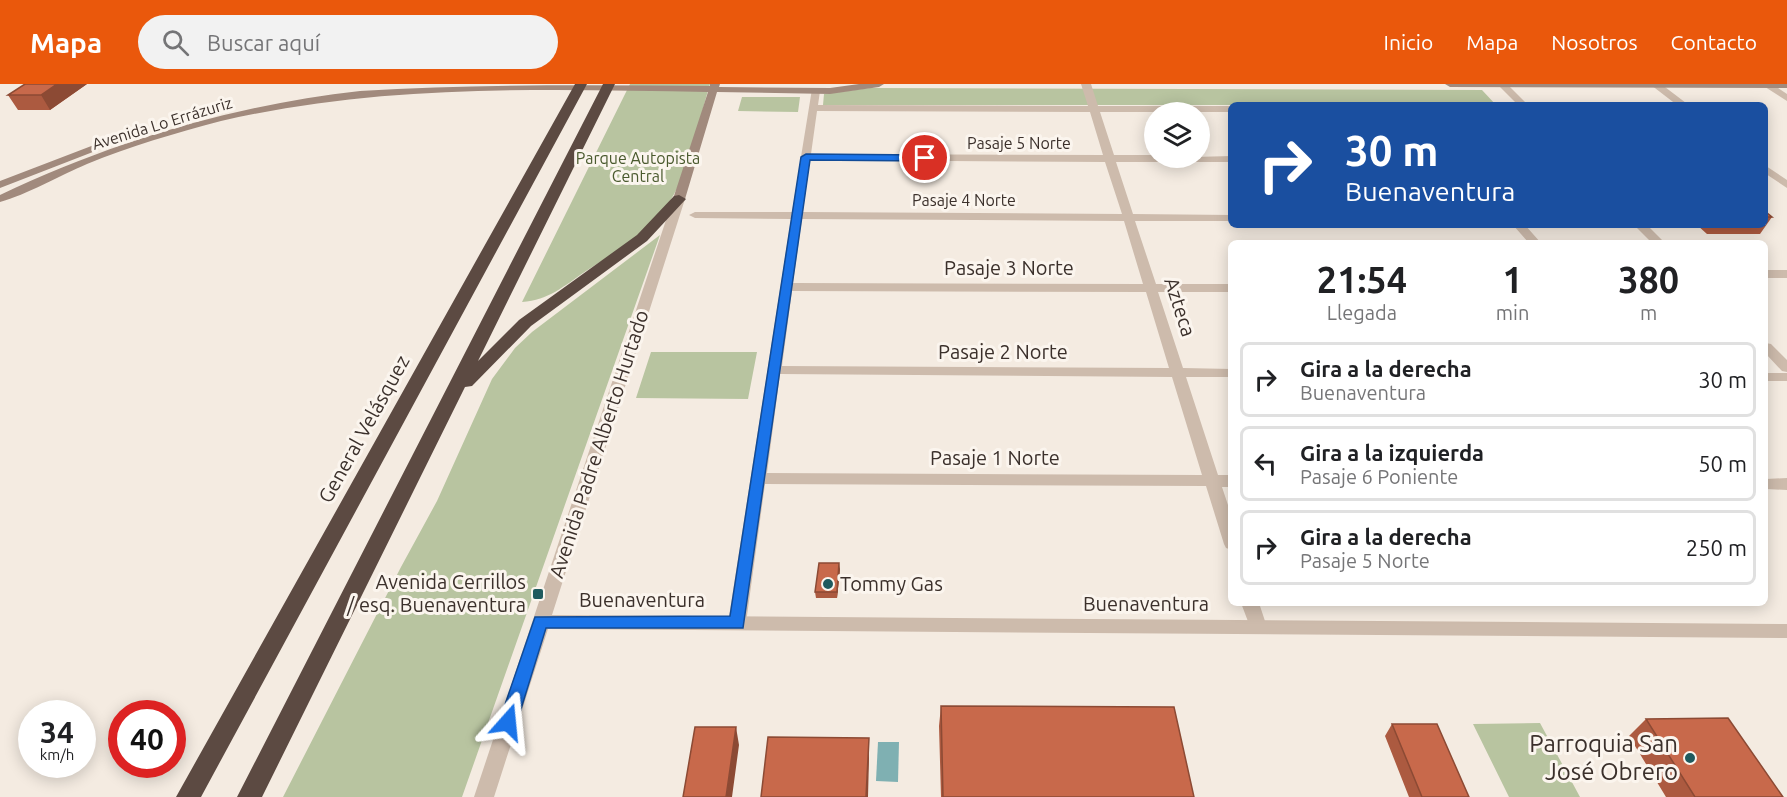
<!DOCTYPE html>
<html lang="es">
<head>
<meta charset="utf-8">
<style>
  body { margin:0; font-family:Ubuntu,sans-serif; background:#f2f2f2; color:#202124; height:100vh; display:flex; flex-direction:column; font-size:22px; white-space:nowrap }
  * { box-sizing:border-box; margin:0 }
  p { font-size:20px; color:#757577 }
  .icon { flex:none; width:33px; height:33px; fill:none; stroke:currentColor; stroke-width:2; stroke-linecap:round; stroke-linejoin:round }
  .map { position:relative; flex:1; overflow:hidden }
  .side { position:absolute; left:1228px; top:156px; width:540px; height:366px; display:flex; flex-direction:column; background:#fff; border-radius:9px; box-shadow:0 3px 15px #0003 }
  .side>* { flex:none }
  .guide { position:absolute; left:1228px; top:18px; width:540px; height:126px; border-radius:9px; box-shadow:0 3px 15px #0003; background:#1a4fa0; color:#fff; overflow:hidden }
  .tools { position:absolute; left:1144px; top:18px; display:grid; gap:12px }
  .tools a { display:grid; place-items:center; width:66px; height:66px; border-radius:50%; background:#fff; box-shadow:0 3px 15px #0003; font-size:30px }
  .speed { position:absolute; left:18px; top:616px; display:flex; gap:12px; font-size:30px; font-weight:700; text-align:center }
  .speed>* { display:grid; place-content:center; width:78px; height:78px; border-radius:50%; background:#fff; box-shadow:0 3px 15px #0003; line-height:1 }
  .speed small { font-size:15px; font-weight:400 }
  .speed .limit { border:9px solid #d22; background:#fff; color:#111 }
  .pin { position:absolute; display:grid; place-items:center; width:51px; height:51px; color:#fff; margin:-26px; border:3px solid #fff; border-radius:50%; box-shadow:0 2px 6px #0007 }
  .me { position:absolute; width:66px; margin:-33px; rotate:18deg; stroke-linejoin:round; filter:drop-shadow(0 0 4px #0008) }
  .turn { display:flex; align-items:center; gap:21px; height:126px; padding:0 18px; font-size:27px }
  .turn .icon { width:78px; height:78px; stroke-width:2.5 }
  .turn b { display:block; font-size:42px; line-height:51px }
  .eta { display:flex; justify-content:space-evenly; align-items:center; height:102px; text-align:center }
  .eta b { font-size:36px; font-weight:600; line-height:42px }
  ul { padding:0; list-style:none }
  li { display:flex; align-items:center; gap:18px; height:75px; margin:0 12px 9px; padding:0 6px; border:3px solid #e0e0e0; border-radius:9px }
  li div { flex:1 }
  li b { display:block; font-size:22px }
  li em { font-style:normal }
  header { display:flex; align-items:center; gap:36px; box-sizing:border-box; height:84px; padding:0 30px; background:#ea580c; color:#fff }
  header strong { font-size:28px }
  nav { display:flex; gap:33px; margin-inline-start:auto; font-size:21px }
  .search { width:420px; height:54px; background:#f2f2f2; display:flex; align-items:center; gap:15px; box-sizing:border-box; padding:0 21px; border-radius:33px; color:#757577; font-size:22px }
  .map>svg:first-child { display:block }
</style>
</head>
<body>
<header>
<strong>Mapa</strong>
<div class="search"><svg class="icon" aria-label="search" viewBox="0 0 24 24"><circle cx="10" cy="10" r="6"/><path d="M15 15l6 6"/></svg>Buscar aquí</div>
<nav><a>Inicio</a><a>Mapa</a><a>Nosotros</a><a>Contacto</a></nav>
</header>
<div class="map">
<svg width="1787" height="713" viewBox="0 0 1787 713">
  <rect width="100%" height="100%" fill="#f4ebe1"/>
  <!-- green -->
  <path fill="#b8c4a0" d="M630,0H710C699,35 690,86 670,117C649,148 617,167 586,187C564,202 549,216 522,218Z
    M870,4L1482,6L1496,21H823L824,10Z
    M742,13H800L798,28L738,27Z
    M660,151L462,713H283L401,483L437,417L492,295L515,264L532,248Z
    M651,268H757L748,315L636,314Z
    M1540,639L1580,713H1509L1473,640Z"/>
  <!-- water -->
  <path fill="#7fb0b2" d="M878,658H899L898,698L876,697Z"/>
  <g fill="none" stroke-linecap="round" stroke-linejoin="round">
    <!-- minor -->
    <path fill="#cdbbac" fill-rule="evenodd" d="M1081,0H1091L1098,22H1232V28H1100L1114,71H1155V74L1232,72V78H1116L1133,130L1232,131V137H1135L1156,200H1232V208H1158L1183,284L1232,285V293H1186L1218,391H1232V403H1222L1232,433V466L1226,464L1224,460L1206,402L765,400L746,539L743,544L737,546L731,544L728,539L791,135L695,134L689,131L695,128H792L812,5L820,7L818,21L1088,22ZM817,27L1090,28L1103,71L811,70ZM810,76L1105,78L1122,130L803,128ZM802,135L1124,137L1143,200L793,199ZM792,207L1146,208L1169,284L782,282ZM780,290L1172,293L1202,391L767,389Z
      M1661,0L1686,19L1688,21H1677L1651,1Z
      M1772,0L1787,10V17L1762,1Z
      M1766,82L1787,96V104L1766,90Z
      M1513,141H1525L1541,159H1529Z
      M1766,186H1787V194H1766Z
      M1766,289H1787V297H1766Z
      M1787,394V406L1766,405V395Z
      M1241,519H1259L1267,543L1264,548L1258,550L1252,548Z"/>
    <!-- tertiary -->
    <path fill="#cdbbac" fill-rule="evenodd" d="M1497,0H1507L1528,21H1518Z
      M679,112L685,115L552,531L1787,540V554L548,545L494,713H474L673,115Z
      M1634,141H1647L1665,159H1652Z
      M1766,259L1771,260L1787,276V288L1782,287L1766,270Z"/>
    <!-- secondary -->
    <path fill="#a18a7d" fill-rule="evenodd" d="M710,0H720L719,3L830,4L859,0H884L879,3L830,10L717,8L685,115L679,118L673,115L708,8C545,5 380,0 221,37C176,49 130,62 87,80C61,91 26,111 0,118V111C114,57 235,21 360,7C475,0 594,1 710,2Z
      M1445,0H1787V4L1450,3Z
      M94,61L99,64L98,66L0,104V97Z"/>
    <!-- motorway -->
    <path fill="#5c4a42" fill-rule="evenodd" d="M575,0H587L201,713H176Z
      M603,0H615L478,277L519,236L637,151L674,112L679,111L686,115L647,157L531,242L472,302L465,303L262,713H237Z"/>
  </g>
  <!-- wall -->
  <path fill="#ac5a40" d="M87,0L50,26H18L8,11Z
    M1766,128L1772,133L1760,150H1707L1697,141H1766Z
    M840,485L837,514H816L815,508Z
    M941,622L1194,713H941L939,642Z
    M1646,635L1783,713H1666L1629,652Z
    M1392,640L1469,713H1409L1385,652Z"/>
  <!-- shaded-wall -->
  <path fill="#8c4a34" d="M57,0H87L50,26L41,11Z
    M839,479L840,485L837,514V508Z
    M736,643L739,661L732,713H726Z
    M869,654V675L868,713H866Z"/>
  <!-- building -->
  <path fill="#c8694b" stroke="#8c4a34" stroke-width="1.5" d="M25,0H57L41,11H8Z
    M1766,128L1772,133H1766Z
    M819,479H839L837,508H815Z
    M941,622L1174,623L1194,713H943Z
    M1728,634L1783,713H1695L1646,635Z
    M1392,640H1437L1469,713H1422Z
    M695,643H736L726,713H683Z
    M768,653L869,654L866,713H761Z"/>
  <!-- route -->
  <path fill="#1a73e8" stroke="#114b97" stroke-width="1.5" d="M806,70L925,71L930,74L925,77L810,76L743,544H546L517,638L514,644L508,646L502,644L499,638L535,533L730,532L801,73Z"/>
  <!-- markers -->
  <g fill="#1f5a5e" stroke="#fbf5ee" stroke-width="2">
    <circle cx="828" cy="500" r="6"/>
    <rect x="532" y="504" width="12" height="12" rx="3"/>
    <circle cx="1690" cy="674" r="6"/>
  </g>
  <g text-anchor="middle" stroke-width="6" stroke-linejoin="round" paint-order="stroke">
    <!-- far-street labels -->
    <g font-size="16" fill="#3b302b" stroke="#fbf5ee">
      <text transform="translate(162 39) rotate(-17)" y="6">Avenida Lo Errázuriz</text>
      <text x="1019" y="65">Pasaje 5 Norte</text>
      <text x="964" y="122">Pasaje 4 Norte</text>
    </g>
    <!-- far-park labels -->
    <g font-size="16" fill="#4a5a2e" stroke="#fbf5ee">
      <text x="638" y="80">Parque Autopista<tspan x="638" dy="18">Central</tspan></text>
    </g>
    <!-- street labels -->
    <g font-size="20" fill="#3b302b" stroke="#fbf5ee">
      <text x="1009" y="191">Pasaje 3 Norte</text>
      <text transform="translate(1180 223) rotate(72)" y="7">Azteca</text>
      <text x="1003" y="275">Pasaje 2 Norte</text>
      <text transform="translate(364 345) rotate(-61)" y="7">General Velásquez</text>
      <text transform="translate(599 360) rotate(-72)" y="7">Avenida Padre Alberto Hurtado</text>
      <text x="995" y="381">Pasaje 1 Norte</text>
      <text x="642" y="523">Buenaventura</text>
      <text x="1146" y="527">Buenaventura</text>
    </g>
    <!-- poi labels -->
    <g font-size="20" fill="#3b302b" stroke="#fbf5ee" text-anchor="end">
      <text x="526" y="505">Avenida Cerrillos<tspan x="526" dy="23">/ esq. Buenaventura</tspan></text>
      <text x="840" y="507" text-anchor="start">Tommy Gas</text>
    </g>
    <!-- near-poi labels -->
    <g font-size="24" fill="#3b302b" stroke="#fbf5ee" text-anchor="end">
      <text x="1678" y="668">Parroquia San<tspan x="1678" dy="28">José Obrero</tspan></text>
    </g>
  </g>
</svg>
<div class="tools">
<a><svg class="icon" aria-label="layers" viewBox="0 0 24 24"><path d="M12 4l9 5-9 5-9-5zM3 14l9 5 9-5"/></svg></a>
</div>
<div class="speed"><div>34<small>km/h</small></div><div class="limit">40</div></div>
<div class="pin" style="left:925px;top:74px;background:#d93025"><svg class="icon" aria-label="arrive" viewBox="0 0 24 24"><path d="M6 21V4h12l-3 4 3 4H6"/></svg></div>
<svg class="me" style="left:508px;top:638px" viewBox="-20 -20 40 40"><path d="M0-17L14 15 0 8-14 15z" fill="#1a73e8" stroke="#fff" stroke-width="4"/></svg>
<div class="guide">
<div class="turn"><svg class="icon" aria-label="right" viewBox="0 0 24 24"><path d="M7 20v-9h11M14 6l5 5-5 5"/></svg><div><b>30 m</b>Buenaventura</div></div>
</div>
<section class="side">
<div class="eta">
<div><b>21:54</b><p>Llegada</p></div>
<div><b>1</b><p>min</p></div>
<div><b>380</b><p>m</p></div>
</div>
<ul>
<li><svg class="icon" aria-label="right" viewBox="0 0 24 24"><path d="M7 20v-9h11M14 6l5 5-5 5"/></svg><div><b>Gira a la derecha</b><p>Buenaventura</p></div><em>30 m</em></li>
<li><svg class="icon" aria-label="left" viewBox="0 0 24 24"><path d="M17 20v-9H6M10 6l-5 5 5 5"/></svg><div><b>Gira a la izquierda</b><p>Pasaje 6 Poniente</p></div><em>50 m</em></li>
<li><svg class="icon" aria-label="right" viewBox="0 0 24 24"><path d="M7 20v-9h11M14 6l5 5-5 5"/></svg><div><b>Gira a la derecha</b><p>Pasaje 5 Norte</p></div><em>250 m</em></li>
</ul>
</section>
</div>
</body>
</html>
